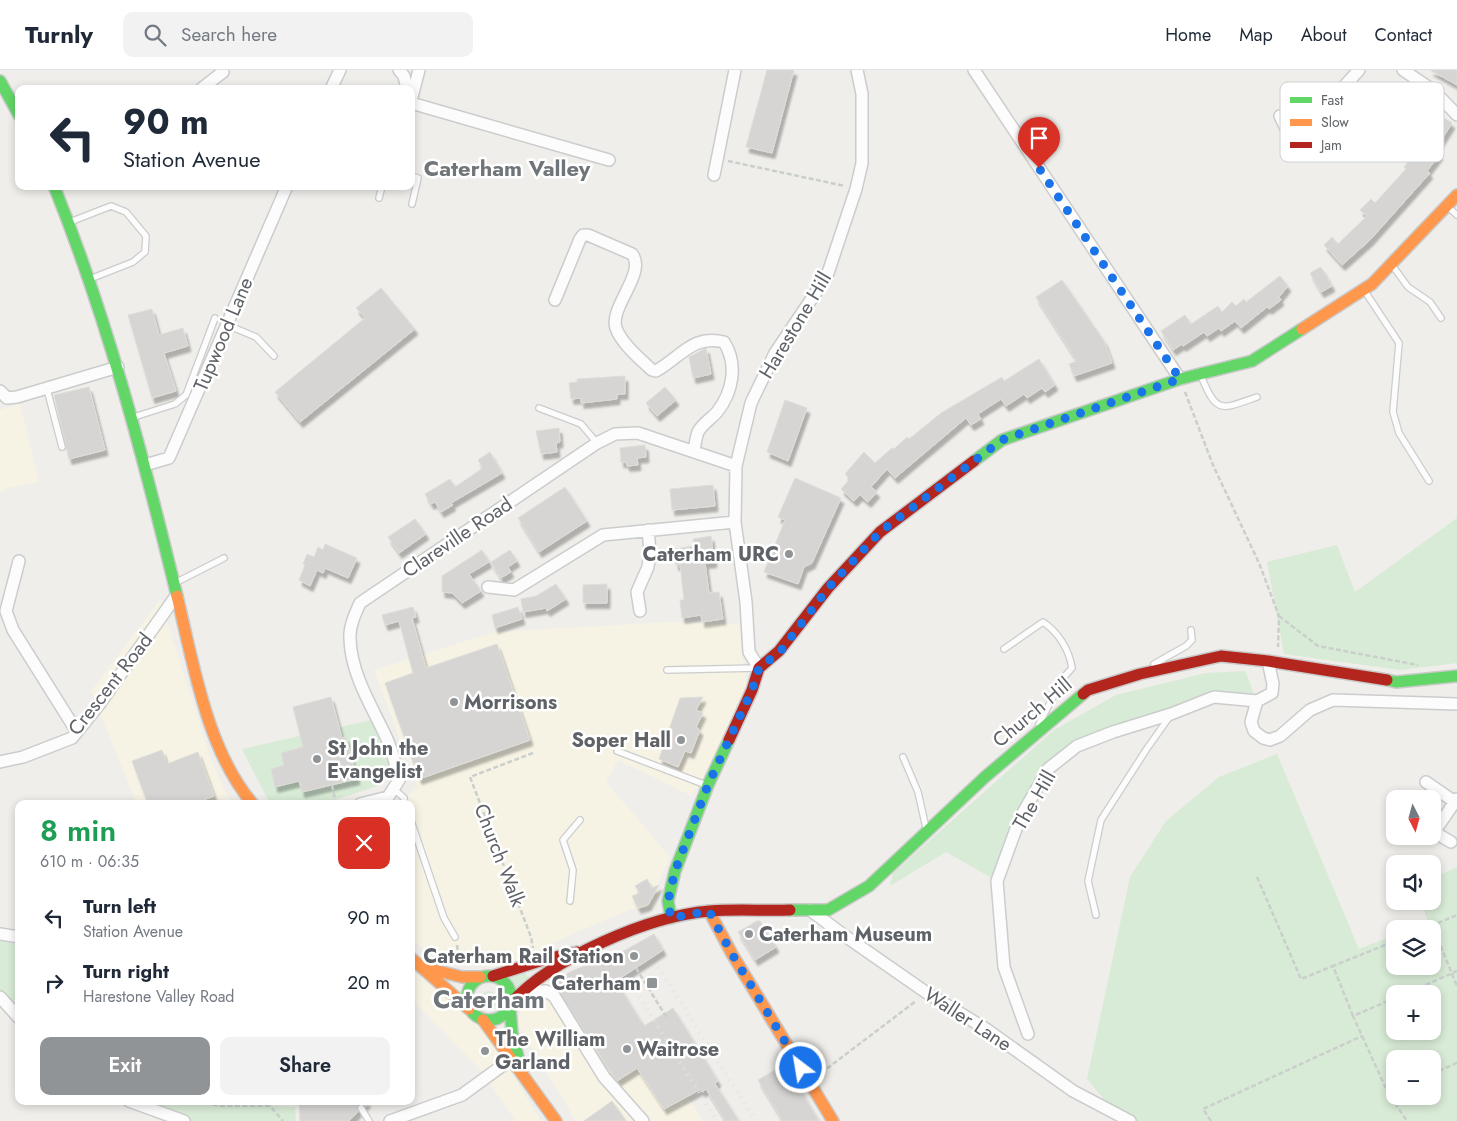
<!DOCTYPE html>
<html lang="en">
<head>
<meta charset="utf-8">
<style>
  body { margin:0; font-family:Jost,sans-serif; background:#f2f2f3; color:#1f2937; height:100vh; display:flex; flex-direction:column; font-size:19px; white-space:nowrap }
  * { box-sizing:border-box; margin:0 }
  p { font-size:16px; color:#747a83 }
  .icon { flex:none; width:28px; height:28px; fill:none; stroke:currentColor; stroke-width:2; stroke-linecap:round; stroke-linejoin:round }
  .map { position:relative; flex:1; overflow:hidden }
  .drawer { position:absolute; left:15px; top:730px; width:400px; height:305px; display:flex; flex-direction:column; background:#fff; border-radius:10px; box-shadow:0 2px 8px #0003 }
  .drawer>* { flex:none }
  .hud { position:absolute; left:15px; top:15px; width:400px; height:105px; border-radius:10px; box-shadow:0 2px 8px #0003; background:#fff; color:#1f2937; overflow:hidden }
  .needle { width:32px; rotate:174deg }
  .buttons { position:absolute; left:1386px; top:720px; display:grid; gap:10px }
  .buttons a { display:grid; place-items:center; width:55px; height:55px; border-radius:10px; background:#fff; box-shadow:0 2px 8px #0003; font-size:25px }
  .pin { position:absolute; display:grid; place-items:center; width:42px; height:42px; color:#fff; margin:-51px -21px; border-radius:50% 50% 50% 0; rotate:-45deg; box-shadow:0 0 5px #0007 }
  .pin .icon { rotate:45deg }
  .me { position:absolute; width:55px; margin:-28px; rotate:329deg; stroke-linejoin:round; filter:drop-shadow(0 0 4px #0008) }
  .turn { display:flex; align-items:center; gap:18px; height:105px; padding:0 25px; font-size:22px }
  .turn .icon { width:65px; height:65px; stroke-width:2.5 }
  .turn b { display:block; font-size:35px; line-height:42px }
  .round { display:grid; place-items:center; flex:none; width:52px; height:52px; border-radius:10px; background:#f2f2f3 }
  .summary { display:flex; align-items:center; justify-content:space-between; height:85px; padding:0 25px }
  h1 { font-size:30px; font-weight:600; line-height:38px; color:#1e9e55 }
  .button { display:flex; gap:10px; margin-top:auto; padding:10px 25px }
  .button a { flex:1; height:58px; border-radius:10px; background:#919496; color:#fff; font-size:20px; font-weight:600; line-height:58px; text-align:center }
  .button a+a { background:#f2f2f3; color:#1f2937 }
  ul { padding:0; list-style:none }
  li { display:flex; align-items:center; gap:15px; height:65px; padding:0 25px }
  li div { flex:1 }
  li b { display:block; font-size:19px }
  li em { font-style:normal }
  header { display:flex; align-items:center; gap:30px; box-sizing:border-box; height:70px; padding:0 25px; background:#fff; border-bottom:1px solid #e0e1e3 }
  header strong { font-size:24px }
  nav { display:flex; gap:28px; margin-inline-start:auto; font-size:18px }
  .search { width:350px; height:45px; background:#f2f2f3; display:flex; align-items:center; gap:12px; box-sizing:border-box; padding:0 18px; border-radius:10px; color:#747a83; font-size:19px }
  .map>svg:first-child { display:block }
</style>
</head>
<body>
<header>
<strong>Turnly</strong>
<div class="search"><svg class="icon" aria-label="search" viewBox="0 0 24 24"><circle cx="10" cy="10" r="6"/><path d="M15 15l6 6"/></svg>Search here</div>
<nav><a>Home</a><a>Map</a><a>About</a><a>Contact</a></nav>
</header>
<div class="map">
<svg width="1457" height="1051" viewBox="0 0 1457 1051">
  <defs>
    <filter id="shadow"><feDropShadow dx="3" dy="5.5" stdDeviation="1" flood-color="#0004"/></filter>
  </defs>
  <rect width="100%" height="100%" fill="#efeeea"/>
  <!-- commercial -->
  <path fill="#f7f3e4" d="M20,334L39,412L7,418L0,424V340Z
    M160,530L212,692L231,734H137L91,621Z
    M668,552L739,554L747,618L712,691L692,726L618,690L606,712L670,787L659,811L654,837L629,840L577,862L501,898L441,892L411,869V734H398L418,717L374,600L495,562Z
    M598,890L616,911L703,1051H576L518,955L522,929L551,910Z
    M411,899L485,960L541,1051H516L479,998L411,929Z"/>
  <!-- green -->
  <path fill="#d8ebd6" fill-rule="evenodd" d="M1457,448V593L1400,600L1284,584L1267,492L1337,475L1355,522Z
    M1245,601L1257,631L1214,627L1077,676L1048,699L997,811L946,782L890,816L893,803L1054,660L1116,625L1206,603Z
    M372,650L389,697L381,715L322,734H270L242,679Z
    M1277,684L1359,879L1395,865V896H1432V859H1410L1428,851L1420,831H1432L1433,808L1457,797V1051H1122L1087,1009L1130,807L1166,751L1219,707ZM1395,924H1432V961H1395ZM1395,989H1432V1026H1395Z
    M0,871L19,875V948L0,927Z
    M525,903L529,908L516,918L510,908Z
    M480 930a9 9 0 1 1 18 0a9 9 0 1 1-18 0Z
    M129,1031H270V1036L295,1037L296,1051H184Z"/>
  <!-- building -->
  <path fill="#d6d5d3" stroke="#deddd9" filter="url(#shadow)" d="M767,0H794L772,83L746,77Z
    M1430,0H1457V15Z
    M1438,44L1452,53L1435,80L1440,84L1427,101L1430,103L1370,170L1342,195L1324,175L1332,167L1338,174L1367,146L1360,140L1371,129L1375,133L1406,99L1404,97L1426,67L1425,66Z
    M1321,197L1332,216L1321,222L1310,203Z
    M1280,206L1288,216L1279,227L1281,230L1269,239L1267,237L1241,258L1235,251L1221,261L1219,258L1207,266L1204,262L1183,276L1182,274L1173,280L1161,261L1185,245L1191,254L1218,236L1222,242L1232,232L1236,236L1244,229L1246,232Z
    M1062,210L1104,271L1112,293L1074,306L1069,294L1077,291L1036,227Z
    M381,218L415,259L300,352L275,322L365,248L356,238Z
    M152,239L159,265L183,258L188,276L164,283L176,321L152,328L128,245Z
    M706,278L711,304L693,308L689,287Z
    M1039,289L1055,315L1045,322L1042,318L1027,328L1024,324L1006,336L1001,329L978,344L981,349L971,355L966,348L895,408L887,399L871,417L877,422L868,432L860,425L854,431L841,419L850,409L845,404L864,382L875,393L892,378L894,379L907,367L909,369L941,343L1002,307L1004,311Z
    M625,306V324H617V329L581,333V328L571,329L569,313L577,312V309Z
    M89,317L105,380L69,389L54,325Z
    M665,317L676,330L657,346L646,333Z
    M785,330L807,338L788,391L767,382Z
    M559,358L560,372L556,373L557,382L541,384L536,361Z
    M645,375L646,387L637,388L638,395L627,396L626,392H621L620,378Z
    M490,382L502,403L451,433L453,435L441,442L435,432L431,434L425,424L450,409L455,417L483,398L478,390Z
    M795,408L841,428L812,493L804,497L798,514L764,502L785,450L778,447Z
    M713,415L715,436L672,440L670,419Z
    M565,417L587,451L539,482L518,448Z
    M415,449L426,464L399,483L388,467Z
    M711,466L714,492L705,493L709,523L719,522L723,549L702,552L701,545L682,548L680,530H684L680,494L676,495L674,479L694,476L693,469Z
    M325,474L357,488L348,508L325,498L323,503L317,500L310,516L299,510L305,495L303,494L307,484L314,487L318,477L323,480Z
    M482,480L489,492L469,504L481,521L462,533L452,523L442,522V506Z
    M510,480L517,491L508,497L511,502L501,508L491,492Z
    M556,514L566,529L547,541L546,538L523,542L521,529L536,526Z
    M607,514V533H583V515Z
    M413,537L416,547L412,548L426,598L497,574L530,670L419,709L385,613L413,603L399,551L385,555L382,545Z
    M518,537L522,549L495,558L492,545Z
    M331,627L342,668L346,667L357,709L302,722L299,711L275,717L271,699L284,695L281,683L303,677L293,637Z
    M703,627L696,640L703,643L696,657L700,660L691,683L685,681L678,697L659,689L680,628Z
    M162,680L167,694L198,682L214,726L193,734H148L132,691Z
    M647,809L652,818L659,815L648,835L638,838L632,826L640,823L635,816Z
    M757,851H760L776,877L755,890L738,862Z
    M654,864L663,880L616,911L644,956L673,938L718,1011L715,1014L739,1051H726L706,1019L702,1022L701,1019L664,1039L637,998L617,1011L553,913L570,902L598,890L604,892Z
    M785,994L819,1051H783L758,1010Z
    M299,1031H368L365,1035L358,1034V1042L349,1051H300Z
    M612,1031L626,1051H584Z"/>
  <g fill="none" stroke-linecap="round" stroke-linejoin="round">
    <!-- lane casing -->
    <g stroke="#cbcccc" stroke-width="8">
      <path id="lane" d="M411,106L418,108L412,134
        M379,128L382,116
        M1448,137L1457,145
        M70,152L111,136L126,142L146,166L145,182L133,192L90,209
        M1392,195L1408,217L1430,232L1441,248
        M1364,220L1399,273L1393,342L1399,363L1429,411
        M227,255L256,267L274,286
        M1201,306C1217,344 1220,340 1257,327
        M47,319L62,377
        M539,338L581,354L597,373
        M134,347L175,334L186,325L215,248
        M175,513L224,488
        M1004,579L1043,552C1058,562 1069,579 1072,598L1063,608L1039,654
        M1154,594L1186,576L1192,570L1191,560
        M667,600L757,598
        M617,681L706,715
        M903,687L918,722L926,758
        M394,719L404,728L405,734
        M411,751L444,848L455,867
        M570,831L573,800L563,770L580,750
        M1096,845L1088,811L1101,750L1146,680L1170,646
        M361,1038L369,1051"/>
    </g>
    <!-- street casing -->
    <g stroke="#cbcccc" stroke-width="14">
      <path id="street" d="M399,0L404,6L407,19
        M974,0L1180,309
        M1403,0L1434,21L1457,45
        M201,19L223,2
        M331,19L340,0
        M411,31L419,0
        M411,33L609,90
        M1280,46L1291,69L1314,64L1329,33L1359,0
        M714,105L735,0
        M555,230L580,169L583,165H588L632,184C647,203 609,237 616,258C621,273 640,289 652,300L656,301C681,287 693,264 724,272C738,294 733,322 717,342C712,348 702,354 698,362C696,367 695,375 694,381
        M0,321L7,328L17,327L118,297
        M145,395L169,388L287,116
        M19,491L6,541L13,560L77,662
        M488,517L514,520L603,465L735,452
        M640,541L637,522L648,497L650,481L648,460
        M759,598L749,582L746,532L735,452L736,396L751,333L775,283L827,206L856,119L862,93V24L857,0
        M1257,631L1251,652L1254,661L1263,668L1270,670L1280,666L1310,640L1333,630L1457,634
        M0,692L23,687L72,668L101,632L176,526
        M1426,712L1455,732
        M360,734L388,727L399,710C396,696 393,682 387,669C373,638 351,605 350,569C349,557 355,544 360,533L597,373L615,364L638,363L736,396
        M1451,772L1434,762L1457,729
        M810,840L845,866L927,923L986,959L1073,1021L1130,1051
        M0,864L19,867
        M523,921H546L554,926L604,1007L643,1051
        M0,927L19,948
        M1028,964L1004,897L997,811L1020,748L1048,699L1077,676L1113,662L1171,644L1214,627L1257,631L1272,623L1273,614L1268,591
        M129,1031L184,1051
        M390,1051L462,1025L510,990"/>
    </g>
    <!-- fast casing -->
    <g stroke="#cacacb" stroke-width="14">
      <path id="fast" d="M0,11L19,45
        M54,116C108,250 143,386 177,526
        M974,391L1002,370L1180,309L1252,291L1302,259
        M1387,610L1396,612L1457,606
        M790,840H828L869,816L985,707L1083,624
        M671,848L668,831L675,801L708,715L729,670
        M467 928a22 22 0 1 1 44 0a22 22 0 1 1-44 0Z
        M510,936L512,963L521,998"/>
    </g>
    <!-- slow casing -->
    <g stroke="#cacacb" stroke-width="14">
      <path id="slow" d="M1302,259L1372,214L1457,125
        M177,526C193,592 207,681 253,734
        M709,841L732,884L833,1051
        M411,888L469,939
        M422,897L462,907H480
        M483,950L556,1051"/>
    </g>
    <!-- jam casing -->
    <g stroke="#cacacb" stroke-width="14">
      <path id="jam" d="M1083,624L1088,620L1140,604L1221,586L1268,591L1387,610
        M729,670L752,620L759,598L779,581L828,518L880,462L974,391
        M493,906L546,889L577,882
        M510,934C552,888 648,846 710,841C736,839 764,841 790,840"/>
    </g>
    <!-- path -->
    <path stroke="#cacfcc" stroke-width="2.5" stroke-dasharray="5 2.5" stroke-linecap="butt" d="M728,91L845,116
      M1185,322L1213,395L1259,493L1279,546L1278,577
      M1279,546L1318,576L1418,595
      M533,683L470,707L531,867L533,878
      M332,715L336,734
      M1257,807L1301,909L1333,896
      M1432,855L1457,916
      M1424,859L1457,845
      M457,875L459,892
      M636,898L667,948
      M1405,924L1457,901
      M1395,928L1353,946L1388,1023L1407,1051
      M1353,946L1333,896L1395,871
      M821,1003L916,931
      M1432,1004L1457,993
      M1388,1023L1395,1020
      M198,1031L220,1036H270
      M270,1031V1036L283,1051
      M1211,1051L1203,1039L1362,966"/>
    <!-- lane -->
    <use href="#lane" stroke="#fdfcfc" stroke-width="5.5"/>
    <!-- street -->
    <use href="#street" stroke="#fdfcfc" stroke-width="11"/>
    <!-- fast -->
    <use href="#fast" stroke="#63d668" stroke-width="11"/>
    <!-- slow -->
    <use href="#slow" stroke="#ff974d" stroke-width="11"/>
    <!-- jam -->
    <use href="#jam" stroke="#b3261e" stroke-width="11"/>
    <!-- rail -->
    <path stroke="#e4e4e4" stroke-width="4" stroke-dasharray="1 6" stroke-linecap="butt" d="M658,897L756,1051
      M632,915L717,1051"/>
  </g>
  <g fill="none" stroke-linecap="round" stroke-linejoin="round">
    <!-- route -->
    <path stroke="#1a73e8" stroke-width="9" stroke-dasharray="0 16.2" d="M801,998L732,884L709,841L671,848L668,831L675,801L708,715L752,620L759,598L780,582L828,518L880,462L1002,370L1180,309L1039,98"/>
  </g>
  <!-- markers -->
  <g fill="#919496" stroke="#fff" stroke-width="2">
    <circle cx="789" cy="484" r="5"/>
    <circle cx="454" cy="632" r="5"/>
    <circle cx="681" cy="670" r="5"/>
    <circle cx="317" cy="689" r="5"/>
    <circle cx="749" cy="864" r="5"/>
    <circle cx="634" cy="886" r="5"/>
    <rect x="646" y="907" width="12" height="12" rx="2.5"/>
    <circle cx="627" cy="979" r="5"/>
    <circle cx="485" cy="981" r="5"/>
  </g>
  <g text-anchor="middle" stroke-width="5" stroke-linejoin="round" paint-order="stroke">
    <!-- street labels -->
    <g font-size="20" fill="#5f6368" stroke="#fff">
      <text transform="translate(795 255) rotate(-59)" y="7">Harestone Hill</text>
      <text transform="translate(223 264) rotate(-67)" y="7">Tupwood Lane</text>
      <text transform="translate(457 467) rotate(-34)" y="7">Clareville Road</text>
      <text transform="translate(110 614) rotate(-52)" y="7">Crescent Road</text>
      <text transform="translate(1032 642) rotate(-40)" y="7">Church Hill</text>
      <text transform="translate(1034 730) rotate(-60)" y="7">The Hill</text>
      <text transform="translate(500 785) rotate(69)" y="7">Church Walk</text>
      <text transform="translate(968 949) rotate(33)" y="7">Waller Lane</text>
    </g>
    <!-- poi labels -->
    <g font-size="20" font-weight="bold" fill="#5f6368" stroke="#fff" text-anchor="start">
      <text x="779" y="491" text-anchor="end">Caterham URC</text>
      <text x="464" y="639">Morrisons</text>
      <text x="671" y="677" text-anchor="end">Soper Hall</text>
      <text x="327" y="685">St John the<tspan x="327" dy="23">Evangelist</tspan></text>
      <text x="759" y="871">Caterham Museum</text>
      <text x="624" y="893" text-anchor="end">Caterham Rail Station</text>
      <text x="641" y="920" text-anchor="end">Caterham</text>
      <text x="495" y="976">The William<tspan x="495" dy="23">Garland</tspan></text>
      <text x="637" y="986">Waitrose</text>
    </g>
    <!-- quarter labels -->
    <g font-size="22" font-weight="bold" fill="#70757a" stroke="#fff">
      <text x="507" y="106">Caterham Valley</text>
    </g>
    <!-- district labels -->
    <g font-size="25" font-weight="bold" fill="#70757a" stroke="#fff">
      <text x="489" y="938">Caterham</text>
    </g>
  </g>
  <!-- legend -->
  <rect x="1280" y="12" width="164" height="80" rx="8" fill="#fff" stroke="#cfd0d2" stroke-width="1"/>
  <rect x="1290" y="27" width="22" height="6" fill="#63d668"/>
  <rect x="1290" y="49" width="22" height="7" fill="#ff974d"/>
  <rect x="1290" y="72" width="22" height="6" fill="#b3261e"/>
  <g font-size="14" fill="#5f6368">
    <text x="1321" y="35">Fast</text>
    <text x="1321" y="57">Slow</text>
    <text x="1321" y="80">Jam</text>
  </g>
</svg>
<div class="buttons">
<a><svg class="needle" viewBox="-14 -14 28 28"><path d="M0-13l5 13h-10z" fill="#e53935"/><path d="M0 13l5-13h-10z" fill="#747a83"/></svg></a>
<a><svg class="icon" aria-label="sound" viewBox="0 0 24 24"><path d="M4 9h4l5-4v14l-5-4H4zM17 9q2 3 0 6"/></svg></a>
<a><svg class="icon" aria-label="layers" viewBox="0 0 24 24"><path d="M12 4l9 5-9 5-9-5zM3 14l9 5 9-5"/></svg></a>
<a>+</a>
<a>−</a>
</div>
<div class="pin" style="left:1039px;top:98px;background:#d93025"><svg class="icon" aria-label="arrive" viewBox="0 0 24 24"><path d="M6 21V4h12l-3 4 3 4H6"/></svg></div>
<svg class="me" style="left:801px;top:998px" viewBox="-20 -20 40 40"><circle r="17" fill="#1a73e8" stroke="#fff" stroke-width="3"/><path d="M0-11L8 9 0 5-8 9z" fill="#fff"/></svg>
<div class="hud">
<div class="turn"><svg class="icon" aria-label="left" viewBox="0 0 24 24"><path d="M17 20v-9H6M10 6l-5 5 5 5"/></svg><div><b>90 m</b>Station Avenue</div></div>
</div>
<section class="drawer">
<div class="summary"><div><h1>8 min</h1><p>610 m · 06:35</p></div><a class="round" style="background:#d93025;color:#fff"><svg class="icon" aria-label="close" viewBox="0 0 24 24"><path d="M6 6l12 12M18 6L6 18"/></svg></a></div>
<ul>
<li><svg class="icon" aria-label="left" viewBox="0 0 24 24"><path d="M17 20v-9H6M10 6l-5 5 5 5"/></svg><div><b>Turn left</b><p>Station Avenue</p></div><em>90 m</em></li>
<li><svg class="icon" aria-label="right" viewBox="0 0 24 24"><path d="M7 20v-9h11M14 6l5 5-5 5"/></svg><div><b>Turn right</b><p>Harestone Valley Road</p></div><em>20 m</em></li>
</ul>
<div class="button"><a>Exit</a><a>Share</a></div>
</section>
</div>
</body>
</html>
